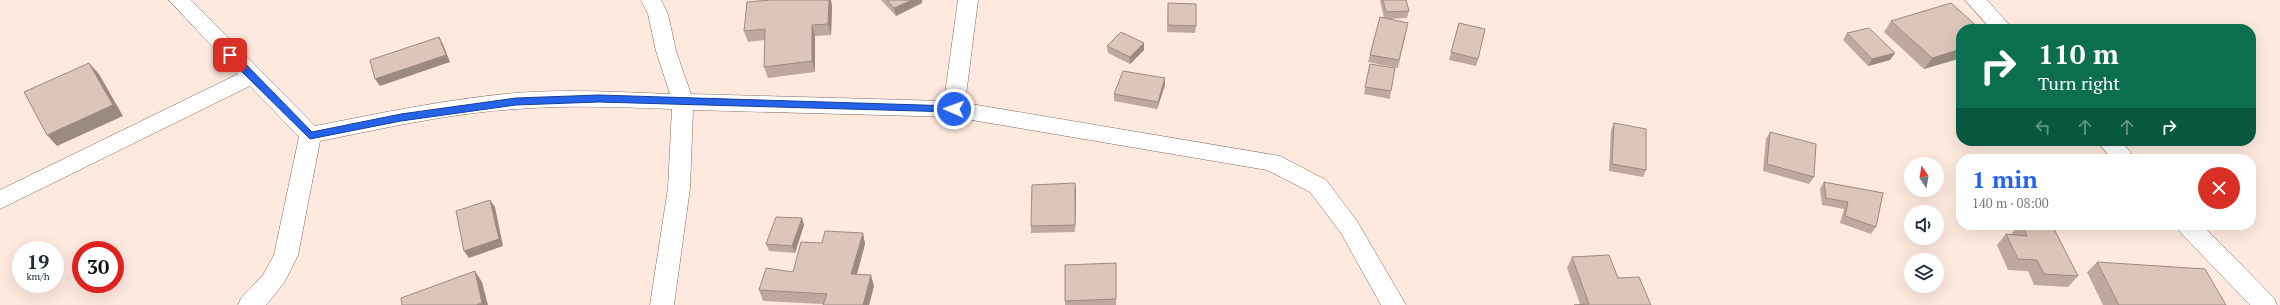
<!DOCTYPE html>
<html lang="en">
<head>
<meta charset="utf-8">
<style>
  body { margin:0; font-family:"PT Serif",serif; background:#f2f2f3; color:#1f2937; height:100vh; display:flex; flex-direction:column; font-size:15px; white-space:nowrap }
  * { box-sizing:border-box; margin:0 }
  p { font-size:13px; color:#747a83 }
  .icon { flex:none; width:22px; height:22px; fill:none; stroke:currentColor; stroke-width:2; stroke-linecap:round; stroke-linejoin:round }
  .map { position:relative; flex:1; overflow:hidden }
  .details { position:absolute; left:1956px; top:154px; width:300px; height:76px; display:flex; flex-direction:column; background:#fff; border-radius:16px; box-shadow:0 4px 16px #0002 }
  .details>* { flex:none }
  .top-card { position:absolute; left:1956px; top:24px; width:300px; height:122px; border-radius:16px; box-shadow:0 4px 16px #0002; background:#0b6e4f; color:#fff; overflow:hidden }
  .needle { width:26px; rotate:348deg }
  .buttons { position:absolute; left:1904px; top:157px; display:grid; gap:8px }
  .buttons a { display:grid; place-items:center; width:40px; height:40px; border-radius:50%; background:#fff; box-shadow:0 4px 16px #0002; font-size:20px }
  .speed { position:absolute; left:12px; top:241px; display:flex; gap:8px; font-size:20px; font-weight:700; text-align:center }
  .speed>* { display:grid; place-content:center; width:52px; height:52px; border-radius:50%; background:#fff; box-shadow:0 4px 16px #0002; line-height:1 }
  .speed small { font-size:10px; font-weight:400 }
  .speed .limit { border:6px solid #d22; background:#fff; color:#111 }
  .pin { position:absolute; display:grid; place-items:center; width:34px; height:34px; color:#fff; margin:-17px; border-radius:8px; box-shadow:0 2px 6px #0006 }
  .me { position:absolute; width:44px; margin:-22px; rotate:272deg; stroke-linejoin:round; filter:drop-shadow(0 0 3px #0008) }
  .turn { display:flex; align-items:center; gap:14px; height:84px; padding:0 16px; font-size:18px }
  .turn .icon { width:52px; height:52px; stroke-width:2.5 }
  .turn b { display:block; font-size:28px; line-height:34px }
  .lanes { display:flex; align-items:center; height:38px; padding:0 16px; background:#0003; justify-content:center; gap:20px; direction:ltr }
  .lanes .off { opacity:.35 }
  .round { display:grid; place-items:center; flex:none; width:42px; height:42px; border-radius:21px; background:#f2f2f3 }
  .overview { display:flex; align-items:center; justify-content:space-between; height:68px; padding:0 16px }
  h1 { font-size:24px; font-weight:700; line-height:30px; color:#2563eb }
  .map>svg:first-child { display:block }
</style>
</head>
<body>
<div class="map">
<svg width="2280" height="305" viewBox="0 0 2280 305">
  <rect width="100%" height="100%" fill="#fee9df"/>
  <g fill="none" stroke-linecap="round" stroke-linejoin="round">
    <!-- street casing -->
    <g stroke="#836c62" stroke-width="1">
      <path id="street" d="M169,0H191L315,126C381,113 448,99 515,93C566,89 618,92 670,94L656,51L648,14L641,0H661L668,14L676,51L691,94L944,101L958,0H978L965,103L1280,156L1326,180L1357,221L1406,305H1381L1341,233L1310,192L1267,170L954,117L693,110L690,188L674,305H650L668,188L672,109C620,107 569,105 517,109C451,113 385,128 320,141L298,255L284,283L266,305H238L241,298L263,275L274,255L299,137L250,86L0,209V190L238,74Z"/>
    </g>
    <!-- secondary casing -->
    <g stroke="#836c62" stroke-width="1">
      <path id="secondary" d="M1965,0H1987L2013,29H1991Z
        M2097,141H2121L2136,159H2112Z
        M2175,225H2202L2274,298L2277,305H2250L2179,231Z"/>
    </g>
    <!-- street -->
    <use href="#street" fill="#fff" fill-rule="evenodd"/>
    <!-- secondary -->
    <use href="#secondary" fill="#fff" fill-rule="evenodd"/>
  </g>
  <!-- wall -->
  <path fill="#bfa99f" d="M881,0H922V3L896,16Z
    M1380,0H1406L1409,11L1407,18L1389,19L1408,23L1398,68L1368,62L1370,55L1384,18Z
    M1168,3L1196,26L1195,33L1167,32Z
    M832,6L831,35L815,36V72L768,78L764,67L765,40L748,42L744,31Z
    M1891,21L1961,29V58L1924,69L1884,32Z
    M1459,23L1478,59L1476,66L1449,60Z
    M1847,33L1895,53L1890,60L1868,66L1843,40Z
    M1144,43V50L1130,64L1108,53L1107,46Z
    M1370,64L1391,91L1390,99L1364,94Z
    M1165,78V85L1157,109L1114,101V94Z
    M1614,123L1646,170L1643,177L1609,171L1611,130Z
    M1770,132L1814,177L1809,184L1763,171L1766,139Z
    M1824,182L1883,193L1876,227L1871,234L1840,223L1844,209L1822,205L1820,189Z
    M1076,190L1075,232L1031,233V226Z
    M802,218L804,225L795,253L769,251L766,244Z
    M2019,225H2052L2078,276L2068,287L2034,285L2028,271L2008,270L1997,245L2006,234L2012,235V233Z
    M863,233L865,244L857,274L874,286L869,305H823V304L763,301L759,290L793,272L822,243Z
    M1572,257L1618,278L1651,305L1580,304L1567,268Z
    M2097,262L2226,305H2103L2087,272Z
    M1116,263V305H1065V301Z"/>
  <!-- shaded-wall -->
  <path fill="#9b8a82" d="M829,0H831L832,6L831,35L828,24Z
    M912,0H922V3L896,16L894,8Z
    M812,25L815,36V72L812,61Z
    M439,37L443,44L450,62L380,86L375,79Z
    M1144,43V50L1130,64V57Z
    M1961,49V58L1924,69L1932,58Z
    M1895,53L1890,60L1868,66L1872,59Z
    M89,63L99,74L123,116L57,146L47,135Z
    M1165,78V85L1157,109L1158,102Z
    M1075,183L1076,190L1075,232Z
    M490,200L495,207L503,246L469,258L464,251Z
    M802,218L804,225L795,253L792,246Z
    M863,233L865,244L854,285L851,274Z
    M475,271L482,282L488,305H476Z
    M871,275L874,286L869,305H863Z"/>
  <!-- building -->
  <path fill="#dec5b9" stroke="#9b8a82" d="M771,0H829L828,24L812,25V61L764,67L765,29L744,31L747,2Z
    M887,0H912L894,8Z
    M1383,0H1406L1409,11L1386,12Z
    M1168,3L1196,4V26L1168,25Z
    M1951,3L1980,29H1961V49L1932,58L1891,21Z
    M1380,17L1408,23L1399,60L1370,55Z
    M1459,23L1485,29L1478,59L1451,52Z
    M1869,28L1895,53L1872,59L1847,33Z
    M1121,32L1144,43L1130,57L1107,46Z
    M439,37L446,55L375,79L370,60Z
    M89,63L113,105L47,135L24,92Z
    M1370,64L1395,68L1391,91L1365,87Z
    M1123,71L1165,78L1158,102L1114,94Z
    M1614,123L1646,129V170L1612,164Z
    M1770,132L1816,144L1814,177L1767,164Z
    M1824,182L1883,193L1876,227L1845,216L1848,202L1826,198Z
    M1075,183V225L1031,226L1032,185Z
    M490,200L499,239L464,251L456,211Z
    M776,217L802,218L792,246L766,244Z
    M2022,225H2052L2078,276L2044,274L2037,260L2018,259L2006,234L2027,236Z
    M825,231L863,233L851,274L871,275L863,305H823L827,294L759,290L766,268L793,272L801,242L822,243Z
    M1609,255L1618,278L1639,277L1651,305H1574L1589,304L1572,257Z
    M2097,262L2205,269L2226,305H2119Z
    M1116,263V299L1065,301V265Z
    M475,271L482,303L476,305H402L401,298Z"/>
  <!-- route -->
  <path fill="#2563eb" stroke="#184099" d="M227,52H234L312,132L401,114L516,98L599,95L954,106L958,109L954,112L599,102L516,105L401,121L310,139L227,57Z"/>
</svg>
<div class="buttons">
<a><svg class="needle" viewBox="-14 -14 28 28"><path d="M0-13l5 13h-10z" fill="#e53935"/><path d="M0 13l5-13h-10z" fill="#747a83"/></svg></a>
<a><svg class="icon" aria-label="sound" viewBox="0 0 24 24"><path d="M4 9h4l5-4v14l-5-4H4zM17 9q2 3 0 6"/></svg></a>
<a><svg class="icon" aria-label="layers" viewBox="0 0 24 24"><path d="M12 4l9 5-9 5-9-5zM3 14l9 5 9-5"/></svg></a>
</div>
<div class="speed"><div>19<small>km/h</small></div><div class="limit">30</div></div>
<div class="pin" style="left:230px;top:55px;background:#d93025"><svg class="icon" aria-label="arrive" viewBox="0 0 24 24"><path d="M6 21V4h12l-3 4 3 4H6"/></svg></div>
<svg class="me" style="left:954px;top:109px" viewBox="-20 -20 40 40"><circle r="17" fill="#2563eb" stroke="#fff" stroke-width="3"/><path d="M0-11L8 9 0 5-8 9z" fill="#fff"/></svg>
<div class="top-card">
<div class="turn"><svg class="icon" aria-label="right" viewBox="0 0 24 24"><path d="M7 20v-9h11M14 6l5 5-5 5"/></svg><div><b>110 m</b>Turn right</div></div>
<div class="lanes"><svg class="icon off" aria-label="left" viewBox="0 0 24 24"><path d="M17 20v-9H6M10 6l-5 5 5 5"/></svg><svg class="icon off" aria-label="ahead" viewBox="0 0 24 24"><path d="M12 20V5M6 11l6-6 6 6"/></svg><svg class="icon off" aria-label="ahead" viewBox="0 0 24 24"><path d="M12 20V5M6 11l6-6 6 6"/></svg><svg class="icon" aria-label="right" viewBox="0 0 24 24"><path d="M7 20v-9h11M14 6l5 5-5 5"/></svg></div>
</div>
<section class="details">
<div class="overview"><div><h1>1 min</h1><p>140 m · 08:00</p></div><a class="round" style="background:#d93025;color:#fff"><svg class="icon" aria-label="close" viewBox="0 0 24 24"><path d="M6 6l12 12M18 6L6 18"/></svg></a></div>
</section>
</div>
</body>
</html>
